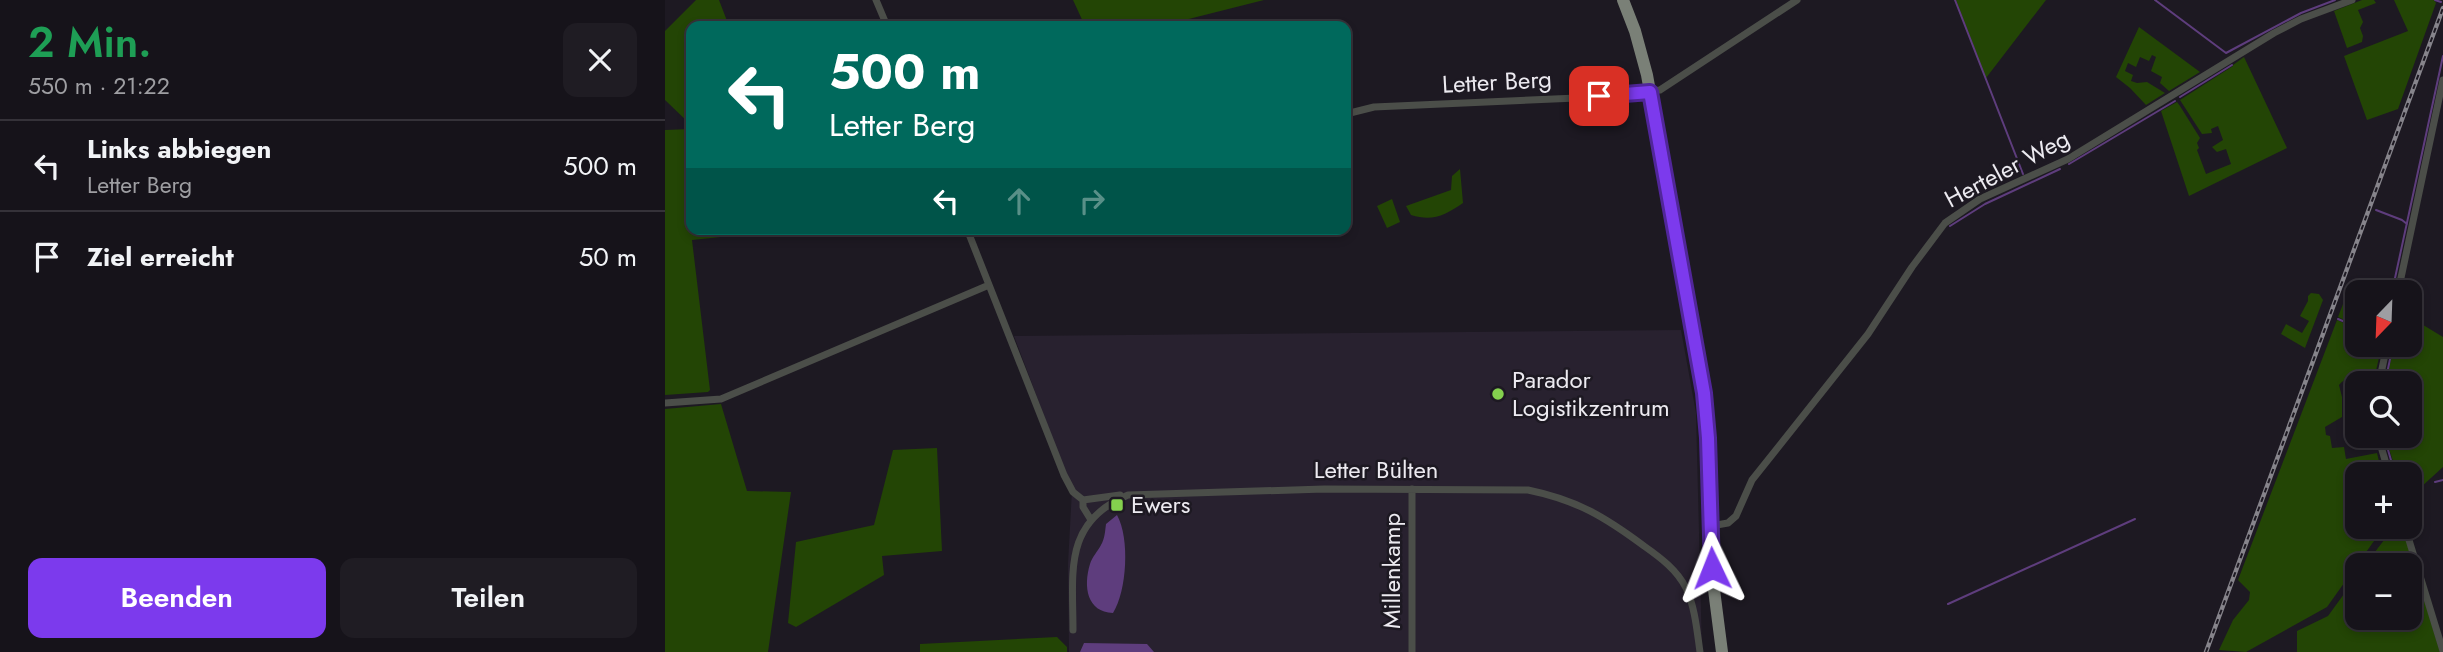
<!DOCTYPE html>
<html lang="de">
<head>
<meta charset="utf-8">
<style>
  body { margin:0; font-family:Jost,sans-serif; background:#1f1c23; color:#f1f3f6; height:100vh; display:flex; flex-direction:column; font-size:26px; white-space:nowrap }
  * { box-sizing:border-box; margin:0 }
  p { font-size:23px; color:#9e9ea2 }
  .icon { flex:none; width:38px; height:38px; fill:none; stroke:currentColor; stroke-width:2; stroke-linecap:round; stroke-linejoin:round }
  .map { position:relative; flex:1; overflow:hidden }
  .drawer { display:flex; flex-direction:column; background:#16131a; width:665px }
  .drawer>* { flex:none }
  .hud { position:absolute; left:21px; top:21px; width:665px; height:214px; border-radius:14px; box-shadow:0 4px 10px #0003,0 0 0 2px #353239; background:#00695c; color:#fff; overflow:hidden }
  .needle { width:46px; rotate:203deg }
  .buttons { position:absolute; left:1680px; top:280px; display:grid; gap:14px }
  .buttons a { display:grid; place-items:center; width:77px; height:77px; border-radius:14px; background:#16131a; box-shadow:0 4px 10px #0003,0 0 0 2px #353239; font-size:35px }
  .pin { position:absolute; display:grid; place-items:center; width:60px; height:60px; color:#fff; margin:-30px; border-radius:14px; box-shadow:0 4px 10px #0006 }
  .me { position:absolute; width:77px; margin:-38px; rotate:358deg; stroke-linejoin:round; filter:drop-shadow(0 0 5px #0008) }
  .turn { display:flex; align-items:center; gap:24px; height:147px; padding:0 28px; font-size:32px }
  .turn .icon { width:91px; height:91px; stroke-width:2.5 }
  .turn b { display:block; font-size:49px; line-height:60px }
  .lanes { display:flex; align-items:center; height:66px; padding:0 28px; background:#0003; justify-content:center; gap:35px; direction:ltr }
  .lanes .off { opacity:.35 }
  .round { display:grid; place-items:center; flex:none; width:74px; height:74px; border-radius:14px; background:#1f1c23 }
  .headline { display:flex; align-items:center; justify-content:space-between; height:119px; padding:0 28px }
  h1 { font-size:42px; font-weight:600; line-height:52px; color:#1e9e55 }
  .button { display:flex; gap:14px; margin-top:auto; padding:14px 28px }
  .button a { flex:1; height:80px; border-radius:14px; background:#7c3aed; color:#fff; font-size:28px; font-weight:600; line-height:80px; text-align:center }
  .button a+a { background:#1f1c23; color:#f1f3f6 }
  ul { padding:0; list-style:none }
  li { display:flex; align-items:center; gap:21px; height:91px; padding:0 28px; border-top:2px solid #353239 }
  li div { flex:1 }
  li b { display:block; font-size:26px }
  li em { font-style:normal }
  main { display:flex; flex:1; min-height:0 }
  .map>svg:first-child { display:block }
</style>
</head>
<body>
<main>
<section class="drawer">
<div class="headline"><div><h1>2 Min.</h1><p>550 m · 21:22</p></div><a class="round"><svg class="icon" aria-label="close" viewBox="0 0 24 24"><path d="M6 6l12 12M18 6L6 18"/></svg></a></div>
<ul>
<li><svg class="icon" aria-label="left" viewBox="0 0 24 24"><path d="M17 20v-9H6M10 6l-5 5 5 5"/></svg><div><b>Links abbiegen</b><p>Letter Berg</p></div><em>500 m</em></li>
<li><svg class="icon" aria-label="arrive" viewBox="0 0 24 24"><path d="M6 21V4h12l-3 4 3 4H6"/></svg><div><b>Ziel erreicht</b></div><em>50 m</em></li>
</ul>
<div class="button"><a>Beenden</a><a>Teilen</a></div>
</section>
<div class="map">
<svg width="1778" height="652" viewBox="0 0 1778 652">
  <rect width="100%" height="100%" fill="#1d1922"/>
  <!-- built -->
  <path fill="#28212f" d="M1016,330L1031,413L1037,652H404L403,564L407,490L349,336Z"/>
  <!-- green -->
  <path fill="#234505" d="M31,0H54L64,26H26L25,124L0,100V31Z
    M408,0H599L496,26H420Z
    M1291,0H1381L1321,78Z
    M1697,0H1709L1711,3L1693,10L1698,22L1695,28L1698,36L1697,42L1682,48L1669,11Z
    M1729,0H1769L1771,3L1733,109L1702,120L1679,56L1743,31Z
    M1474,27L1535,72L1504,91L1495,83L1497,77L1486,71L1491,57L1487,55L1484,61L1475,57L1471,67L1463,63L1460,71L1468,75L1466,81L1472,83L1482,82L1500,93L1481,105L1465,88L1451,77Z
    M1579,57L1622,148L1524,196L1496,111L1512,102L1515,106L1535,138L1532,143L1534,148L1532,150L1541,174L1566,164L1561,149L1552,152L1547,147L1558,140L1553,126L1546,129L1547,133L1537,134L1515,100L1568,66V65Z
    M26,129V229H94V233L27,240L45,390L43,392L0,395V130Z
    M795,169L798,203C780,215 768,222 746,215L741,206L786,190L787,176Z
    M727,199L735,222L722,228L712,206Z
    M1646,293L1654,294L1658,300L1640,348L1616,334L1621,324L1637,333L1644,321L1635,316L1643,301V296Z
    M1678,304L1692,307V326L1673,317Z
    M1745,317L1778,337V467L1755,488L1745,485V474H1732L1720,436H1745V383H1721L1729,345H1745Z
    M1672,320L1692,329V345H1717L1709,379H1704L1703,375C1692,377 1681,376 1674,385L1677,397V417L1660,427L1661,435L1665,436L1667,448L1679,447L1681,459L1712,453L1717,474H1692V527H1719L1662,607L1581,652L1554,650L1568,620L1584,600L1585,592L1573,580Z
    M56,404L82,491L126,492L103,652H0V409Z
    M272,448L277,551L217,556L219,575L131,627L123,623L131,542L209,525L228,450Z
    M1729,527H1737L1775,652H1632V631L1663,616L1692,576V618H1745V565H1700Z
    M392,637L402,647V652H255V644Z"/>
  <!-- water -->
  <path fill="#5e3d7d" d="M452,515C465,538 462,591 448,613C422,612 418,587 425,564C427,557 433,551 436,545C440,538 440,531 441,524Z
    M419,643L482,644L489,652H415Z"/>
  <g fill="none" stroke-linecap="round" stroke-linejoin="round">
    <!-- stream -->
    <path stroke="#5e3d7d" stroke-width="2" d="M1290,0L1358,174
      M1490,0L1561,53L1636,13L1670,0
      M1770,0L1776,2
      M1515,97L1567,65
      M1404,164L1510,101
      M1711,210L1737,220L1742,224
      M1285,226L1320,204L1395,169
      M1727,292L1778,56
      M1673,319L1692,327
      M1720,383L1728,345
      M1719,436L1730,474
      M1770,482L1778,480
      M1745,487L1752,488
      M1283,604L1470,519"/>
    <!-- street -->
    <path stroke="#4b4e49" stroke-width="7" d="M211,0L222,26
      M681,114L709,107L912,98L995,90L1132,0
      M302,229L399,475L408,492L418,500
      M1733,292L1778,80
      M1714,383L1722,345
      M0,403L56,399L324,285
      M1713,436L1724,474
      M747,489V652
      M418,500L455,495
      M418,500V507L426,520
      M1046,526L1063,523L1071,516L1087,480L1203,334L1247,267L1280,223L1315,199L1403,159L1609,33L1636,19L1687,0
      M1740,527L1778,651
      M408,630C408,572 398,522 463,495L659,489L863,490C912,500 940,517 979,546C996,558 1012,570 1021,588C1030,607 1032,631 1035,652"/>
    <!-- primary -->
    <path stroke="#7a8077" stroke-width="12" d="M958,0L970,31L982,75L1039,393L1043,438L1048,582L1057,652"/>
    <!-- rail casing -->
    <g stroke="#86848b" stroke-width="4.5">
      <path id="rail" d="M1541,652L1778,8"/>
    </g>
    <!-- rail -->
    <use href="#rail" stroke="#1d1922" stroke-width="2" stroke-dasharray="5" stroke-linecap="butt"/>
  </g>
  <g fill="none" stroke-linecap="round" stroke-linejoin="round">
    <!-- route casing -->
    <g stroke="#51269a" stroke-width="18">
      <path id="route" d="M934,96L985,92L1039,393L1043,438L1047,568"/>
    </g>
    <!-- route -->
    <use href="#route" stroke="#7c3aed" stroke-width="12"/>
  </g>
  <!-- markers -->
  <g fill="#84d04e" stroke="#1d1922" stroke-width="2.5">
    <circle cx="833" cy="394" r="7"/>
    <rect x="445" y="498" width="14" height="14" rx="3.5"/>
  </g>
  <g text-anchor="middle" stroke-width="5" stroke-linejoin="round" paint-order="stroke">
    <!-- street labels -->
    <g font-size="24" fill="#eceaf0" stroke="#1d1922">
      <text transform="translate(832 82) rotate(-3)" y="8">Letter Berg</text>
      <text transform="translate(1342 169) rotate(-28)" y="8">Herteler Weg</text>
      <text x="711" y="478">Letter Bülten</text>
      <text transform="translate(727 571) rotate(-90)" y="8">Millenkamp</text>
    </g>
    <!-- poi labels -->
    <g font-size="24" fill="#eceaf0" stroke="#1d1922" text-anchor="start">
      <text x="847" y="388">Parador<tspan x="847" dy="28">Logistikzentrum</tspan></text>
      <text x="466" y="513">Ewers</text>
    </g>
  </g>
</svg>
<div class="buttons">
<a><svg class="needle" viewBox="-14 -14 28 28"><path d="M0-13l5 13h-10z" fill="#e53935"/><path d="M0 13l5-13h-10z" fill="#9e9ea2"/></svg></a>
<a><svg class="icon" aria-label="search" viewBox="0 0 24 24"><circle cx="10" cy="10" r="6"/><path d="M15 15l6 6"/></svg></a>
<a>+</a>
<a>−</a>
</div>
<div class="pin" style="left:934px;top:96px;background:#d93025"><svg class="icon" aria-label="arrive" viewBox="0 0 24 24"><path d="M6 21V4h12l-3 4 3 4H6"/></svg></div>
<svg class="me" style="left:1047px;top:568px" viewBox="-20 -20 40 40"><path d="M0-17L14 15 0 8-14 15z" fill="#7c3aed" stroke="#fff" stroke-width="4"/></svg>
<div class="hud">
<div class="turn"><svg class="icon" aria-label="left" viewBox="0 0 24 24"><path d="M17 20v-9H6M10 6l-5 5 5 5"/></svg><div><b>500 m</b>Letter Berg</div></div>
<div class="lanes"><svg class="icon" aria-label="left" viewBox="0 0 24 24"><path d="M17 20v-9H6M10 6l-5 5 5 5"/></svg><svg class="icon off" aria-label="ahead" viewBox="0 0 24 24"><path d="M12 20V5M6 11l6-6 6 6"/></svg><svg class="icon off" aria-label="right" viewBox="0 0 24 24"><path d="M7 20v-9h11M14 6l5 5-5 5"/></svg></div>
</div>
</div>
</main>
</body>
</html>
